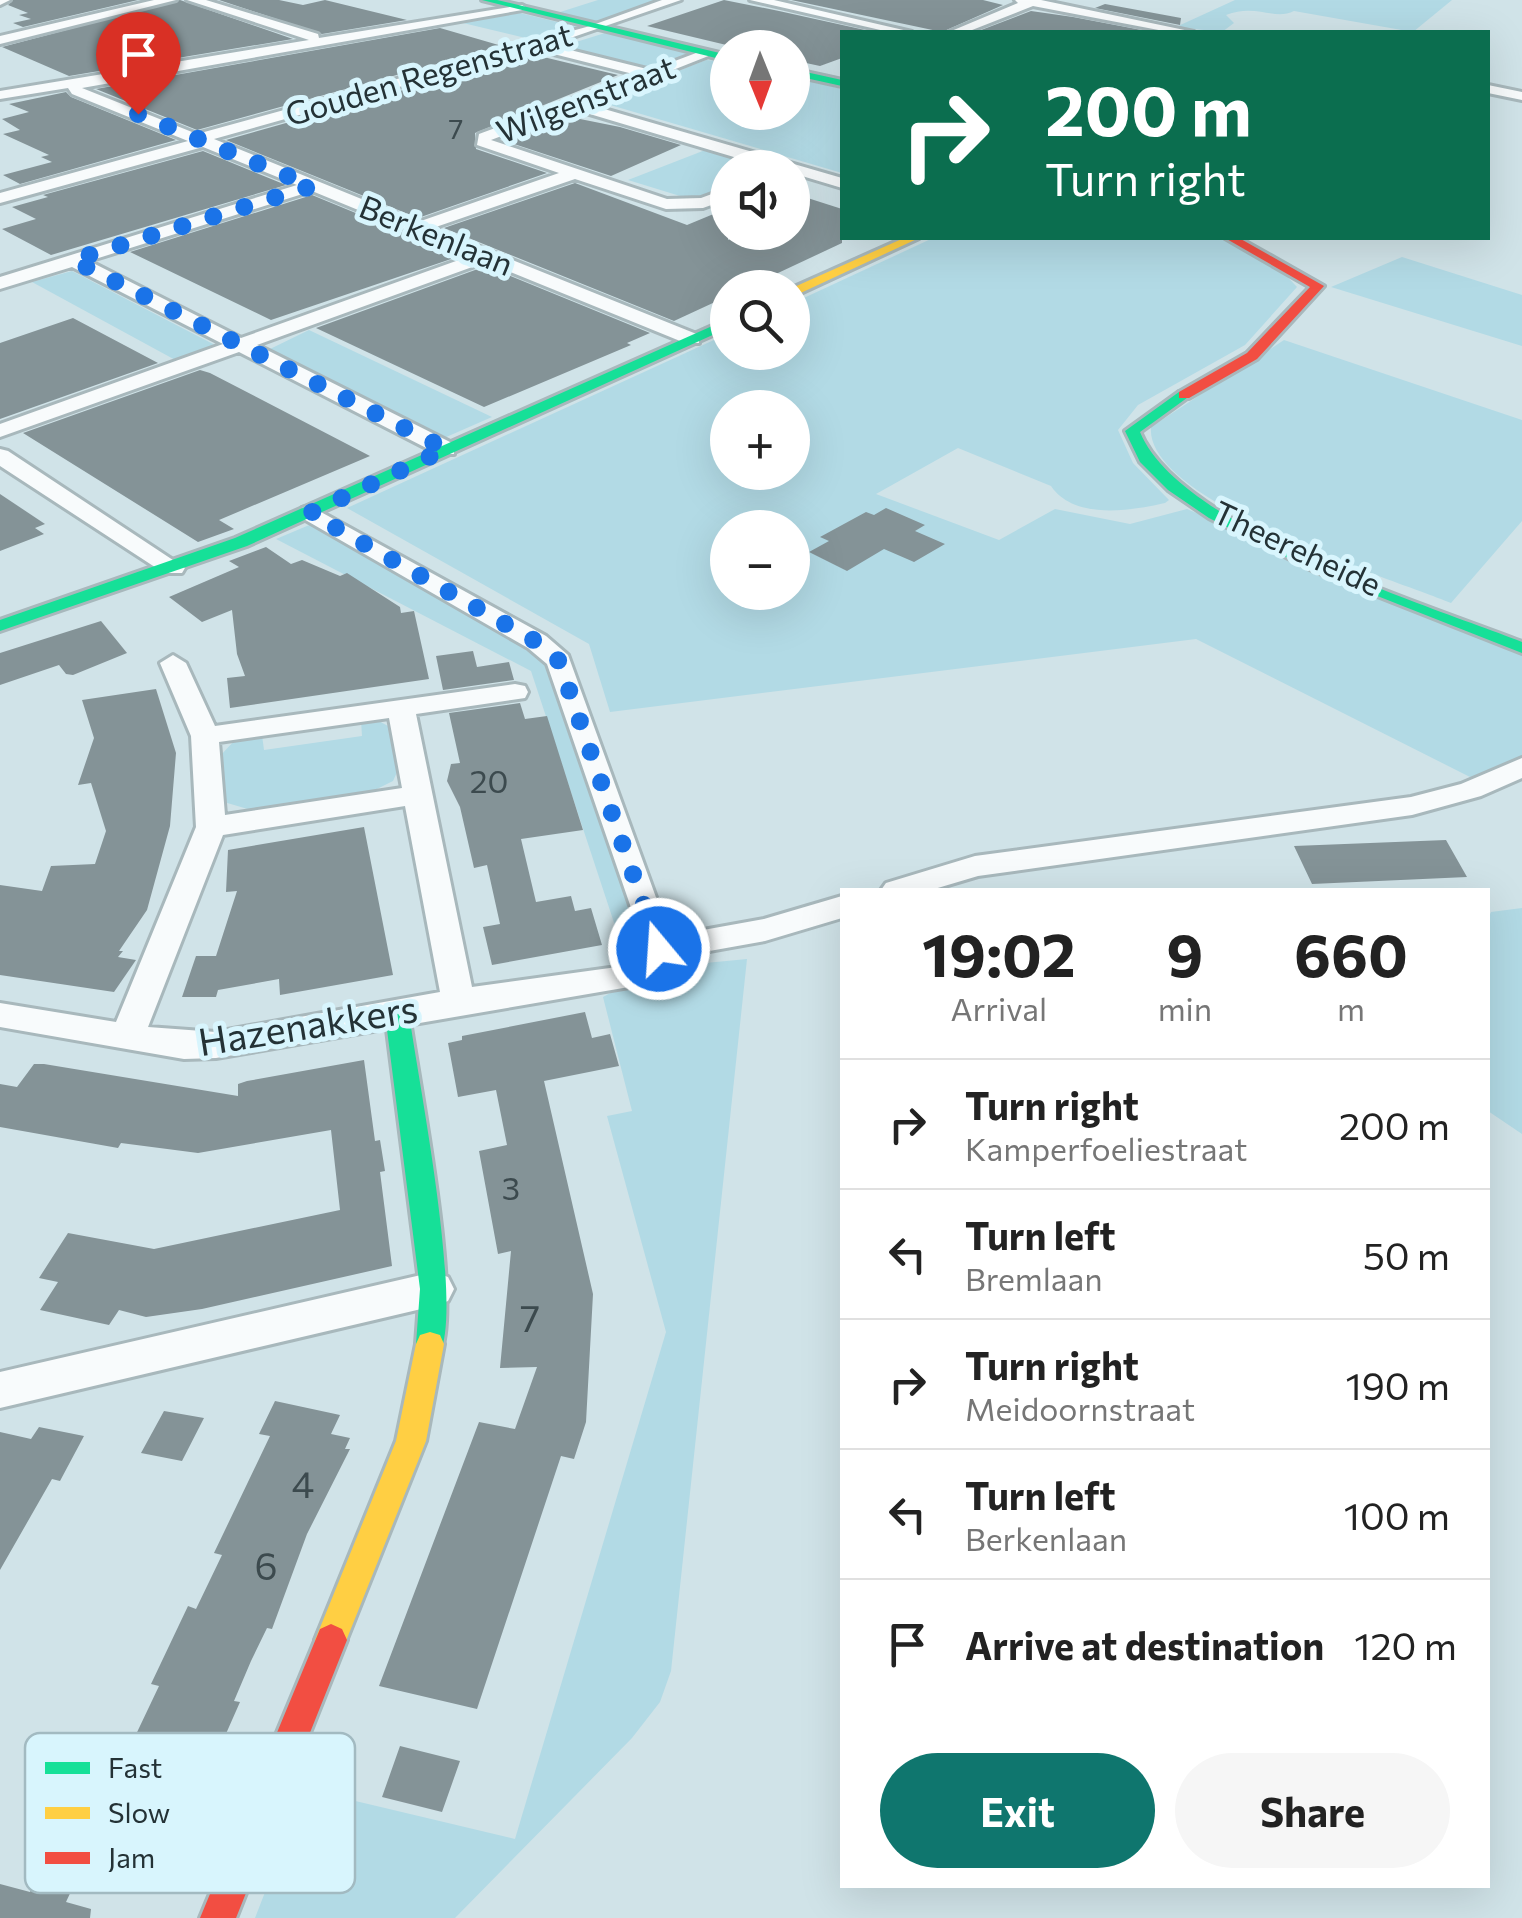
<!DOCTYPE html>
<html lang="en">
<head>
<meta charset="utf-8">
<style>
  body { margin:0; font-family:Commissioner,sans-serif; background:#f6f6f6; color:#222; height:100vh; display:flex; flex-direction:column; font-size:38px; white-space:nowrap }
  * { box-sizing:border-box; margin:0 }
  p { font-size:32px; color:#767676 }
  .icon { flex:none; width:55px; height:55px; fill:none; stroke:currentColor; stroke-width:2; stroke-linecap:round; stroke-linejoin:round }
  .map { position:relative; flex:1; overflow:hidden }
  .sheet { position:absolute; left:840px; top:888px; width:650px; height:1000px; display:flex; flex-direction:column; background:#fff; border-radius:0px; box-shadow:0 10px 40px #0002 }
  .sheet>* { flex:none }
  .banner { position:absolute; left:840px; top:30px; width:650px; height:210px; border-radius:0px; box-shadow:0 10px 40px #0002; background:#0b6e4f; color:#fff; overflow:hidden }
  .needle { width:65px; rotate:179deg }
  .fabs { position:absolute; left:710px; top:30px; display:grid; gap:20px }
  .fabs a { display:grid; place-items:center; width:100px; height:100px; border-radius:50%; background:#fff; box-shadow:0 10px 40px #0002; font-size:50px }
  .pin { position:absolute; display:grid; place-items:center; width:85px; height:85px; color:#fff; margin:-102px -42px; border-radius:50% 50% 50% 0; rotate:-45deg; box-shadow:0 0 10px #0007 }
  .pin .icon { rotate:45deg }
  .me { position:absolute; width:110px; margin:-55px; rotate:342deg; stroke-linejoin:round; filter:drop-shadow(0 0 8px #0008) }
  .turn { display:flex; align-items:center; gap:35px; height:210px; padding:0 40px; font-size:45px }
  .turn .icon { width:130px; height:130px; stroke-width:2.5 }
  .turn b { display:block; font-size:70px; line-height:85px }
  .eta { display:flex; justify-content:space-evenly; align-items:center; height:170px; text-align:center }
  .eta b { font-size:60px; font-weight:700; line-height:70px }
  .cta { display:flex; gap:20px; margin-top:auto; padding:20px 40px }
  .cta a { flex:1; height:115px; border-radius:60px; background:#0f766e; color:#fff; font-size:40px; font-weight:700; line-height:115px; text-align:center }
  .cta a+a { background:#f6f6f6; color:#222 }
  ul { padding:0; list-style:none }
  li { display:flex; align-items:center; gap:30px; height:130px; padding:0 40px; border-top:2px solid #e0e0e0 }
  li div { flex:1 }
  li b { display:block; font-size:38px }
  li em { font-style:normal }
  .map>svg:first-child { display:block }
</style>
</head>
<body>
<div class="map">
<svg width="1522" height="1918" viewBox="0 0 1522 1918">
  <rect width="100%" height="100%" fill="#d0e3e8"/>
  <!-- green -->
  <path fill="#b2dae5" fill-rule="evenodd" d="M598,0H669L597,23L557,13Z
    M1235,0H1452L1413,32L1294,11C1274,21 1256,3 1226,15L1234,23L1222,32L1176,27Z
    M520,13L582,28L542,42L463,23Z
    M605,33L688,52L692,55L655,69L560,47Z
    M706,60L727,62L728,112H792L793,77L842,89V173L600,102Z
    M713,147L772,168H728L727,186L693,200L628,180Z
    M933,238H1225L1281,270L1297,287L1245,345L1138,405L1118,430L1133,463L1169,500L1165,503C1130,511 1074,520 1051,486L958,448L876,494L999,540L1055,509L1130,524L1187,509L1522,652V757L1472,778L1196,639L610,712L589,644L347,508L727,334L728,352H792L793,303ZM728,408H792V472H728ZM728,528H792V592H728Z
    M1402,257L1522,295V346L1331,287Z
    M72,271L215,345L214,349L179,362L32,282Z
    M309,330L492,417L444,438L433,435L270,349Z
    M1284,340L1522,420V521L1451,603C1392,579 1144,501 1151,427Z
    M326,518L562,653L641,931L635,954L626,959L531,671L276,539Z
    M373,718L390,727L398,770L393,781L375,790L251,810L224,802L220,756L235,740L262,735L264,750L362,736L361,720Z
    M1522,908V1134L1488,1111V919L1491,912Z
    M659,953L695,964L747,959L671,1671L660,1702L632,1738L455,1918H255L305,1789L515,1839L666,1332L607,1116L632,1111L603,997L636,979Z"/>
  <!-- building -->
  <path fill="#849397" d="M13,0H138L23,27L13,23L31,19L19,15L28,13L8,5Z
    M180,0L293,39L69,76L2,47Z
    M219,0H279L303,5L325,0L407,20L322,34Z
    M724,0L779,11L874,32H842V58L820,66L792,60V48H739L647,26Z
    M791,0H983L1003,5L942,32Z
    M1105,4L1181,18L1180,25L1095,8Z
    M1031,11L1073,17L1152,32H976Z
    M440,28L502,46L197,130L96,89Z
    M531,54L618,75L475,133L476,149L547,173L418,218L226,140Z
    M66,92L71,97L176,140L20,184L3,175L52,162L41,157L49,155L3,134L20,130L2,119L29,112L9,104Z
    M565,116L620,127L681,145L611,176L502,140Z
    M203,151L286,185L51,255L2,229L36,219L12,207L48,197L43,195Z
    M575,183L687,225L728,208V240L744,232H792V193L842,209V243L746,288H728V296L674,321L444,228Z
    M312,195L460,256L271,320L130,252Z
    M486,266L650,333L627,343L631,345L484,407L316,328Z
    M73,318L158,363L0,419V343Z
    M200,370L210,373L370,456L219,520L234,529L198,542L23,433Z
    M0,494L45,524L35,528L44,534L0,551Z
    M886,508L925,525L915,531L945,544L914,562L884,549L847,571L809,552L829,541L820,537L866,512L874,515Z
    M266,547L291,564L302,560L340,576L347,573L400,607L401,613L414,611L429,679L230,708L227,678L245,676L237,654L232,610L202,622L169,597L239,567L229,561Z
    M101,621L127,653L73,675L66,674L59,665L0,685V653Z
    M473,651L477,667L509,662L514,680L443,690L436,656Z
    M156,689L176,753L170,826L147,910L119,951H123L118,957L136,960L114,992L0,975V885L42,891L51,866L95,864L106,831L91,783L78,785L94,738L82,700Z
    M520,703L525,719L547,716L583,830L521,839L536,902L571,896L575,911L591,908L602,945L492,965L483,927L500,924L487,865L474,868L460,807L447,781L451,764L460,763L449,713Z
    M364,827L393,975L280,995L279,979L218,990L216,997H182L196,956H216L237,891L226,892L228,850Z
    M1446,840L1467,877L1312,884L1294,846Z
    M585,1012L592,1038L610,1034L619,1066L544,1081L593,1294L586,1422L574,1459L561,1456L477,1709L379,1686L479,1422L515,1429L537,1367L500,1368L511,1251L498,1254L479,1151L507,1145L496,1090L458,1097L448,1043L462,1040V1036Z
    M364,1060L375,1141L380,1140L385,1171L380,1172L392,1266L202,1309L146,1317L119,1310L109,1325L40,1310L58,1282L39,1278L68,1233L154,1249L340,1210L331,1130L198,1153L121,1143L118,1148L0,1127V1084L17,1087L34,1064H44L238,1096V1084L247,1081Z
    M275,1401L340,1415L331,1434L350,1438L345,1449H350L307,1534L272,1629L267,1628L251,1661L234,1701L240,1702L210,1770L204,1768L198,1783L176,1777L151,1832L64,1810L77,1784L100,1789L121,1745L130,1747L159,1686L151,1684L188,1606L196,1609L222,1555L214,1553L270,1436L259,1434Z
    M164,1411L204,1418L182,1461L141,1453Z
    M39,1427L84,1436L60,1481L52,1479L0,1570V1432L31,1439Z
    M400,1746L460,1761L442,1812L382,1797Z
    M38,1878L73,1887L66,1902L91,1909L90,1918H0V1884L30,1892Z"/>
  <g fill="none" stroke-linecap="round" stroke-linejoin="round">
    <!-- street casing -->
    <g stroke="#a8b8bc" stroke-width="6">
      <path id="street" d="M0,0H10L0,5Z
        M154,0H176L0,44V36Z
        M187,0H206L318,34L319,38L522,5L528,9L82,88L197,134L590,26L662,0H681L550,45L651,70L704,50L716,53L587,104L842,178V188L792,173V168H771L573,109L491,140L667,199L701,198L728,188V199L703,208L666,209L575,179L433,228L699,335V343H685L486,262L257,345L454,444V454H438L239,352L0,437V424L223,344L72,267L0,289V277L297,185L203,147L0,203V193L188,141L72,94L68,88L0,99V91L309,40ZM534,49L637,75L479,134L477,145L559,173L418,222L214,139ZM312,191L470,256L241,338L89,261Z
        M750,0H774L912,32H889Z
        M1015,0H1041L1194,32H1169L1033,6L967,32H949L1018,3Z
        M1488,85L1522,92V100L1488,93Z
        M0,449L8,451L185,568L182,573H164L0,466Z
        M310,506L546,636L568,655L670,936L764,919L842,896V918L765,941L659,960L648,957L547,664L528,648L302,518V508Z
        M173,655L186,663L215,726L515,684L525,686L528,692L525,698L416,714L472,987L617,967L629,971L633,979L629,987L216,1058L184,1059L0,1027V1003L116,1022L196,827L191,736L160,663ZM389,718L402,788L225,815L219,742ZM405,806L440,992L216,1032L148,1027L223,835Z
        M1522,758V778L1481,796L1412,815L978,876L931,890H881L886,883L975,856L1411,797L1461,784Z
        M434,1272L448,1277L454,1289L448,1301L434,1306L0,1408V1372Z"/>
    </g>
    <!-- fast casing -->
    <g stroke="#a8b8bc" stroke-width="6">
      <path id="fast" d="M482,0H497L728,55V61Z
        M792,69L842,80V86L792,75Z
        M728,319V328L247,546L0,631V620L235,538Z
        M1179,392L1191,395L1140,432C1179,528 1427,605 1522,642V653L1314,571L1209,518L1168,490L1140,462L1125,431Z
        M397,1006L405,1008L409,1014C418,1078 463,1305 440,1353L430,1356L420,1353L416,1344L420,1289L385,1014L389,1008Z"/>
    </g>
    <!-- slow casing -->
    <g stroke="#a8b8bc" stroke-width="6">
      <path id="slow" d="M904,238H919L792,297V288Z
        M430,1332L440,1335L444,1344L426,1441L342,1651L331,1656L320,1651L315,1640L396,1441L416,1344L420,1335Z"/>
    </g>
    <!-- jam casing -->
    <g stroke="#a8b8bc" stroke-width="6">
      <path id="jam" d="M1225,238H1239L1324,286L1257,359L1189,398H1179V392L1247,353L1310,287Z
        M331,1624L342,1629L347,1640L236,1918H200L320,1629Z"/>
    </g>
    <!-- street -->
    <use href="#street" fill="#f8fbfc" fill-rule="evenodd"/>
    <!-- fast -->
    <use href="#fast" fill="#16e098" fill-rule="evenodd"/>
    <!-- slow -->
    <use href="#slow" fill="#ffcf43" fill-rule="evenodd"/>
    <!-- jam -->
    <use href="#jam" fill="#f24e42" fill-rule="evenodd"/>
  </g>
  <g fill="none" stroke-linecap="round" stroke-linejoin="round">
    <!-- route -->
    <path stroke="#1a73e8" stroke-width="18" stroke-dasharray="0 32.4" d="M138,114L312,186L73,260L446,449L310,513L537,642L559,661L659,949"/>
  </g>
  <g text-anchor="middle" stroke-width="10" stroke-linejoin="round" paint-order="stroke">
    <!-- far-number labels -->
    <g font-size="28" fill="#3c4a4e">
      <text x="456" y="139">7</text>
    </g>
    <!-- far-street labels -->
    <g font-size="32" fill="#243236" stroke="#d8f5fd">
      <text transform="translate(429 75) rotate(-16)" y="11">Gouden Regenstraat</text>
      <text transform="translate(586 100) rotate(-21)" y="11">Wilgenstraat</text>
      <text transform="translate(436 236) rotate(22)" y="11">Berkenlaan</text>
      <text transform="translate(1297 549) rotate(25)" y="11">Theereheide</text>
    </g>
    <!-- number labels -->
    <g font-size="32" fill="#3c4a4e">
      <text x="489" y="793">20</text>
      <text x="511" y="1200">3</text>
    </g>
    <!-- street labels -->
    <g font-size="38" fill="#243236" stroke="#d8f5fd">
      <text transform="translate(308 1026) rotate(-9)" y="13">Hazenakkers</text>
    </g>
    <!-- near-number labels -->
    <g font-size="38" fill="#3c4a4e">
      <text x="530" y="1332">7</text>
      <text x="303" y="1498">4</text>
      <text x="266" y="1580">6</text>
    </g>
  </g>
  <!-- legend -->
  <rect x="25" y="1733" width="330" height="160" rx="15" fill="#d8f5fd" stroke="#a2bac1" stroke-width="2.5"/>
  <rect x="45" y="1762" width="45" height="12" fill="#16e098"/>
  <rect x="45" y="1807" width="45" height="12" fill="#ffcf43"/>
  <rect x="45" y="1852" width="45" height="12" fill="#f24e42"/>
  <g font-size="28" fill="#243236">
    <text x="108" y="1778">Fast</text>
    <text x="108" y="1823">Slow</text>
    <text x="108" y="1868">Jam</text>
  </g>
</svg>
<div class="fabs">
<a><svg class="needle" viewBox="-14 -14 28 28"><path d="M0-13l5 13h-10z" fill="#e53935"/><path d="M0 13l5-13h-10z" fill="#767676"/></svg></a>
<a><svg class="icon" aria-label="sound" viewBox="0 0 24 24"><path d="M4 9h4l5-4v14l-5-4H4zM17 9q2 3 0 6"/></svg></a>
<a><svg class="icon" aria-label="search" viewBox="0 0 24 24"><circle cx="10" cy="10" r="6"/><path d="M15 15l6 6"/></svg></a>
<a>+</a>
<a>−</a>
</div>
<div class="pin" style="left:138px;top:114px;background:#d93025"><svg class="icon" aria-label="arrive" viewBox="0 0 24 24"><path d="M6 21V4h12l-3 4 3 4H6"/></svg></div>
<svg class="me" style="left:659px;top:949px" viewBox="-20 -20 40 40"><circle r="17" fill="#1a73e8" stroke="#fff" stroke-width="3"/><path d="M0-11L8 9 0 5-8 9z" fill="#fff"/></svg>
<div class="banner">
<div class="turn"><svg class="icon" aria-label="right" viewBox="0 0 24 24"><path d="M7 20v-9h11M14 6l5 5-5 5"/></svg><div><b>200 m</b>Turn right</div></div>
</div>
<section class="sheet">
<div class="eta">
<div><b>19:02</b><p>Arrival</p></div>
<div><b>9</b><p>min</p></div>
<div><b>660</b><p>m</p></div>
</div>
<ul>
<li><svg class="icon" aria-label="right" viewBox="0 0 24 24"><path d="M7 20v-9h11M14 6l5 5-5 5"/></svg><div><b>Turn right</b><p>Kamperfoeliestraat</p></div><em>200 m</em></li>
<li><svg class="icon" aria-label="left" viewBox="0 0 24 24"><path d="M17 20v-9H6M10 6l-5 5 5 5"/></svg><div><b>Turn left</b><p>Bremlaan</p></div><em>50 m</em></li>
<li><svg class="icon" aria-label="right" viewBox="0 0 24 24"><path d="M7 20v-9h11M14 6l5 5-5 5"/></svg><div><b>Turn right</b><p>Meidoornstraat</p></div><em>190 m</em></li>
<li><svg class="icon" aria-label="left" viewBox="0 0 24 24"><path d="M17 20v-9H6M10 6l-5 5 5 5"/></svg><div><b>Turn left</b><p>Berkenlaan</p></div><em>100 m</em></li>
<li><svg class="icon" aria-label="arrive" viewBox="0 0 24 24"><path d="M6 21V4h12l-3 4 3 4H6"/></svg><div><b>Arrive at destination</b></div><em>120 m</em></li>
</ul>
<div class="cta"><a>Exit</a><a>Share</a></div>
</section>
</div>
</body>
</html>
